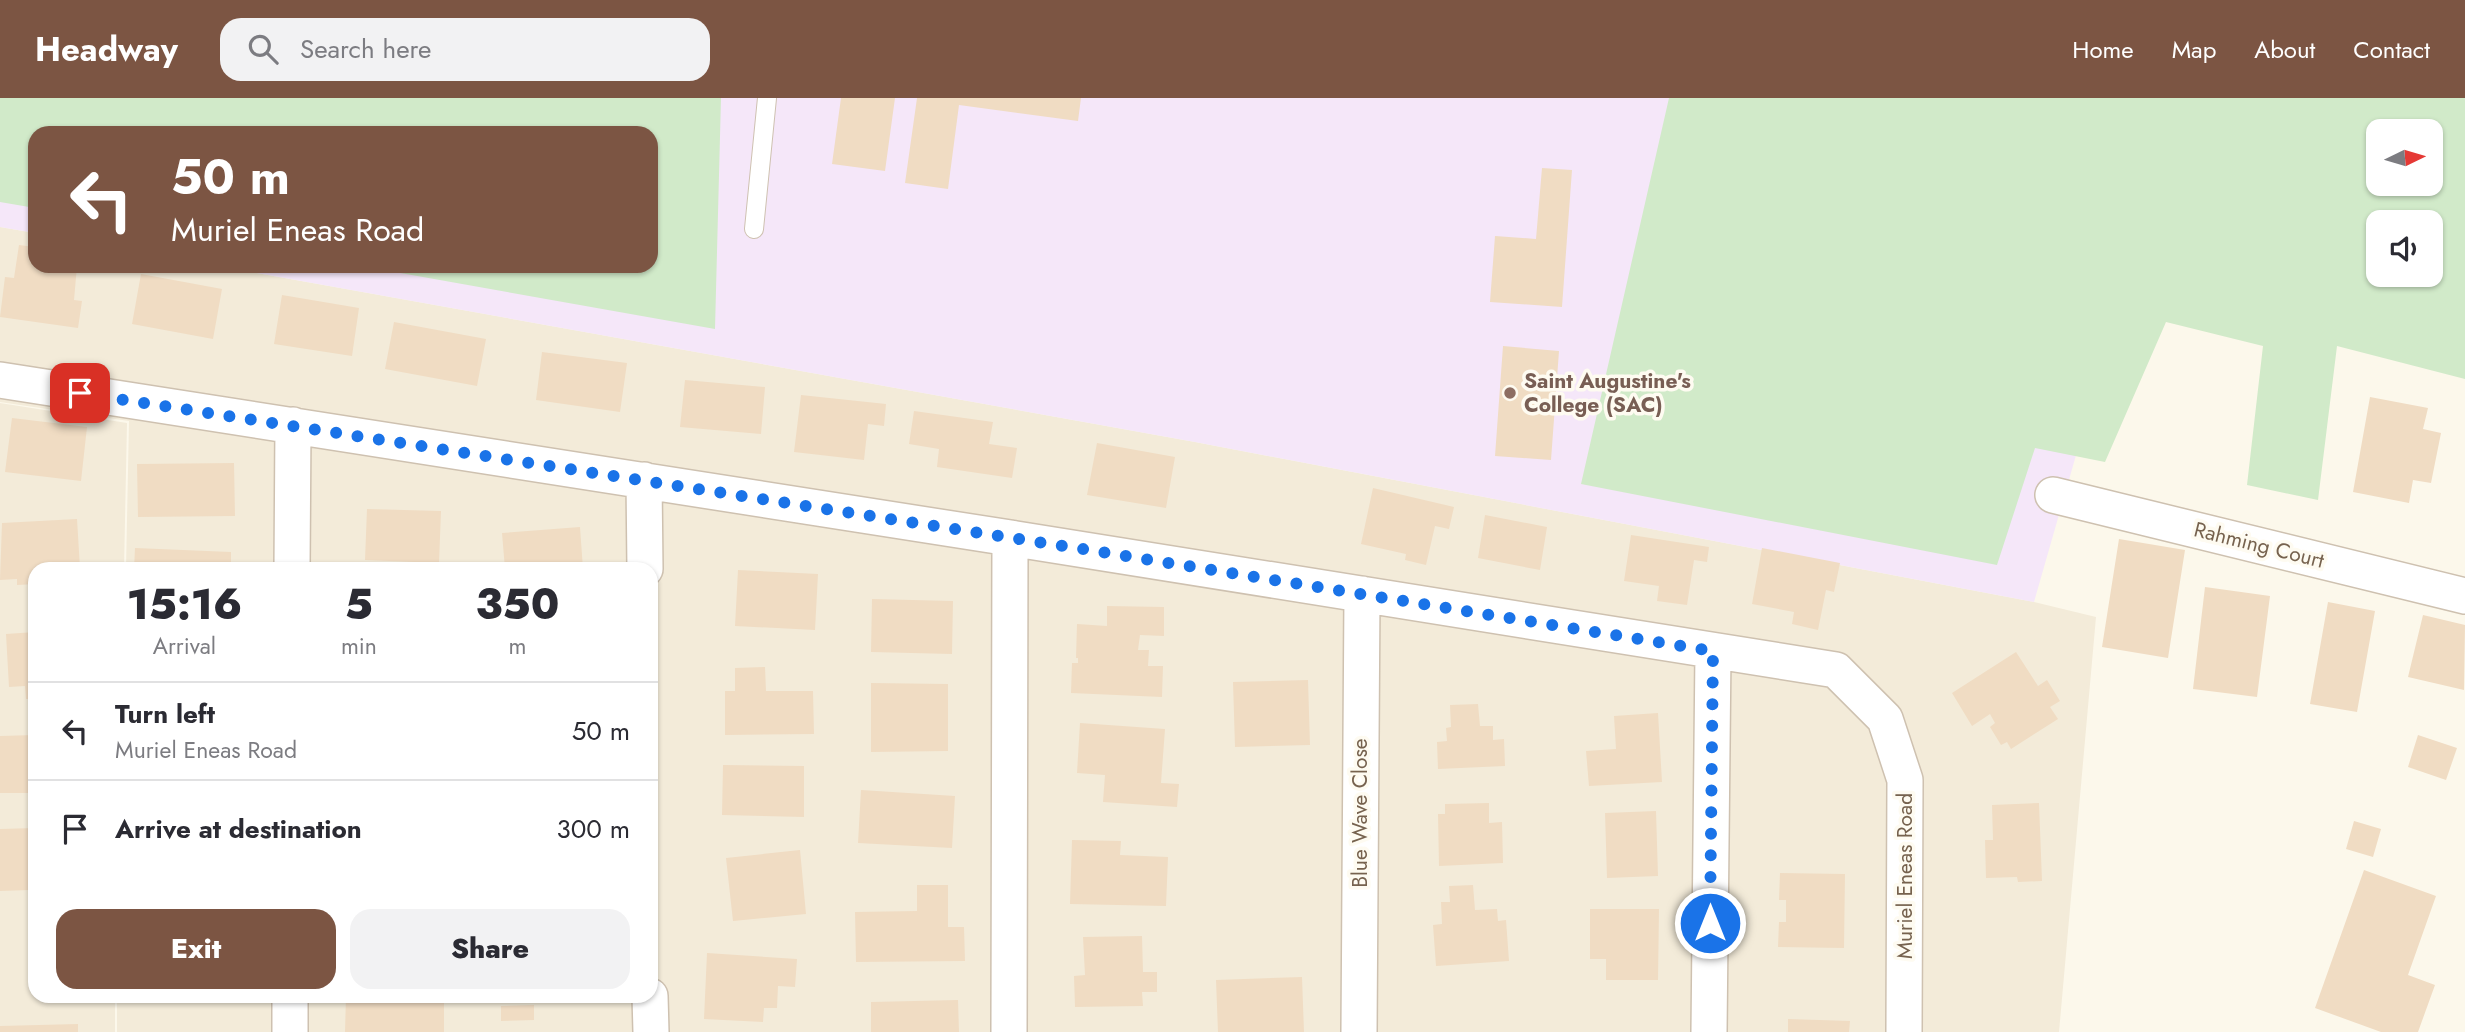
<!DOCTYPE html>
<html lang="en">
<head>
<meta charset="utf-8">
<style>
  body { margin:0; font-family:Jost,sans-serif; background:#f2f2f3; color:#2b2b33; height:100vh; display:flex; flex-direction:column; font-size:26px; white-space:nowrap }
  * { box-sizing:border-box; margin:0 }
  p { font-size:23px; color:#7c7c81 }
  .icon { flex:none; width:38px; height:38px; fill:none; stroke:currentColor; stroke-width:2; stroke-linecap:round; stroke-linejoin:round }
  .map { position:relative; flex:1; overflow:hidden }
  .details { position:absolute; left:28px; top:464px; width:630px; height:441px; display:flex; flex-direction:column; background:#fff; border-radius:21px; box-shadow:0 2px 5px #0004 }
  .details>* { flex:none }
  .hud { position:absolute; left:28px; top:28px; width:630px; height:147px; border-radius:21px; box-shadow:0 2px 5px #0004; background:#7c5543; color:#fff; overflow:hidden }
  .needle { width:46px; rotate:85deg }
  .fabs { position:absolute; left:2366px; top:21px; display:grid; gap:14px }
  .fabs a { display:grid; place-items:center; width:77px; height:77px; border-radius:14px; background:#fff; box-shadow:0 2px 5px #0004; font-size:35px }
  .pin { position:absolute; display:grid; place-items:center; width:60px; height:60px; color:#fff; margin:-30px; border-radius:14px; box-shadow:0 4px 10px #0006 }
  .me { position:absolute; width:77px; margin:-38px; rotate:0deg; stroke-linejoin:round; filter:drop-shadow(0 0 5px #0008) }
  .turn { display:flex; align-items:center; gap:24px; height:147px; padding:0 28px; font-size:32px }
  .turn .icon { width:91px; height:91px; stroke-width:2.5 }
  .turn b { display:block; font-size:49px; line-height:60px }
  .eta { display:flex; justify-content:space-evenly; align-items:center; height:119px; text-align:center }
  .eta b { font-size:42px; font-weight:800; line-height:49px }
  .action { display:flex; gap:14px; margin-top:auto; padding:14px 28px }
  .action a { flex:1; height:80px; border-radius:21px; background:#7c5543; color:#fff; font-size:28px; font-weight:800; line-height:80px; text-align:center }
  .action a+a { background:#f2f2f3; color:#2b2b33 }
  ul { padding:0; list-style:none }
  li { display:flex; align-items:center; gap:21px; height:98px; padding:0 28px; border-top:2px solid #e1e1e2 }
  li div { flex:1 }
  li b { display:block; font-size:26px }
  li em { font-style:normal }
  header { display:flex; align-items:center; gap:42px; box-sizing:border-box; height:98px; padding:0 35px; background:#7c5543; color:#fff }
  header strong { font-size:33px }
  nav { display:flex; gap:38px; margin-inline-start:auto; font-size:24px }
  .search { width:490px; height:63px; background:#f2f2f3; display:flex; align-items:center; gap:18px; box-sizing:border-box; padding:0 24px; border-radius:21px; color:#7c7c81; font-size:26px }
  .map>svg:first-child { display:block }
</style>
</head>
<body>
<header>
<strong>Headway</strong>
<div class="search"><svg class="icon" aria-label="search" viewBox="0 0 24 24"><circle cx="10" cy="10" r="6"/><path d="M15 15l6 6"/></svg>Search here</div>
<nav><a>Home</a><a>Map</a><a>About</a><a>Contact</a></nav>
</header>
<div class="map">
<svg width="2465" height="934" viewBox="0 0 2465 934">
  <rect width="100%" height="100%" fill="#fcf8eb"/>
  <!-- residential -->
  <path fill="#f3ebd9" d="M0,129L35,135V168H218L1195,344L2034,504L2096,519L2059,934H117V898H651V471H126L129,323L0,304Z
    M0,305L127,325L124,471H35V898H115V934H0Z"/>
  <!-- education -->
  <path fill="#f5e7f9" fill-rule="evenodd" d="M0,0H2465V247L2129,172L2034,504L1195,344L218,168H651V35H35V135L0,129ZM2378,33H2431V86H2378ZM2378,124H2431V177H2378Z"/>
  <!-- green -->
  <path fill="#d1eac9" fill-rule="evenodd" d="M0,0H721L715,231L361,168H651V35H35V110L0,104Z
    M1669,0H2465V281L2337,248L2318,402L2247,387L2263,248L2166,224L2105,364L2035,350L1997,467L1581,386ZM2378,33H2431V86H2378ZM2378,124H2431V177H2378Z"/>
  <!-- building -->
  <path fill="#f0dcc3" d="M841,0H895L885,73L832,66Z
    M917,0H1081L1078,23L959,7L948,91L905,85Z
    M1542,70L1572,72L1562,209L1490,204L1495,138L1536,141Z
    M19,147L35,149V168H77L74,202L82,203L78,230L0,219L5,179L14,180Z
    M141,176L222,191L213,241L132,226Z
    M282,197L359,210L352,258L274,246Z
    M394,224L486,241L477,288L385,271Z
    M1503,248L1559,253L1551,362L1495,358Z
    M542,254L627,265L620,314L536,302Z
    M685,282L765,289L761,336L680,329Z
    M801,297L886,306L884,328L868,326L864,362L794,354Z
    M2370,299L2428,310L2423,331L2441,335L2431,385L2413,382L2409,405L2353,394Z
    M914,313L993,324L989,346L1017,350L1012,380L937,369L939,351L909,346Z
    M12,320L87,329L81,383L5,374Z
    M1097,345L1175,359L1166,410L1087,397Z
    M234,365L235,418L138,419L137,366Z
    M1373,390L1454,409L1449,431L1435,428L1426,467L1405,462L1406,456L1361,446Z
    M367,411L441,413L439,465L365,462Z
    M1485,417L1547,429L1540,472L1478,460Z
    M77,421L80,470L35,471V486L17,487V481L0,482L2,425Z
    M580,429L583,471H505L502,435Z
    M1631,437L1709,449L1707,464L1694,462L1687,507L1657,503L1659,488L1624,483Z
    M2119,441L2185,452L2168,560L2102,549Z
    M135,450L231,454V471H134Z
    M1762,450L1840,465L1834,494L1826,492L1818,532L1792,526L1794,514L1752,506Z
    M738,472L818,476L815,532L735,528Z
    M2205,489L2270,498L2257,599L2193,591Z
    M872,501L953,503L952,556L871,554Z
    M2328,504L2375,513L2357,614L2310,606Z
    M1107,508L1164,509V538L1140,537L1138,552H1149L1148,568H1163L1162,599L1071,595L1072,565H1078V560H1076L1077,526L1107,528Z
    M2423,517L2465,527L2464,592L2408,579Z
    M35,534V601H26L25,588L9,589L6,536Z
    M2016,554L2038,588L2047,582L2060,603L2050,609L2058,621L2011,651L2007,644L2001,647L1990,629L1995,625L1990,616L1972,628L1952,595Z
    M765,569L766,593H813L814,636L725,637V593H735V570Z
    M1308,582L1310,647L1235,649L1233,584Z
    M871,585L948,586V653L871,654Z
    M1478,606L1480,628H1493V642L1504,641L1505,668L1438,671L1437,644L1447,643L1446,630L1451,629L1450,607Z
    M1658,615L1662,684L1589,688L1586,653L1616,651L1614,618Z
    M1080,625L1165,631L1161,685L1179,686L1177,709L1103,704L1105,677L1077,675Z
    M35,637V695H0V638Z
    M2418,637L2457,650L2446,682L2408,669Z
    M723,667L804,668V719L722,717Z
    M861,692L955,698L952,750L858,745Z
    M1489,705V725L1502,724L1503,765L1439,768L1438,716H1445V706Z
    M2039,705L2042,783L2018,784L2017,779L1986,780L1985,742H1993L1992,707Z
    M1656,713L1658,778L1607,780L1605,715Z
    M2354,723L2381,731L2373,759L2346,751Z
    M35,730V782H29V792L0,793V731Z
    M1072,742L1121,743L1120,757L1168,759L1166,808L1070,806Z
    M800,752L806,816L733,823L726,760Z
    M2364,772L2436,798L2408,877L2435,887L2418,934H2381L2315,910Z
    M1780,775L1845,776L1844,850L1778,849L1779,824H1786V802H1779Z
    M917,787H948V829H964L965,863L856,864L855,814L917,813Z
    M1473,787L1475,812L1497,811L1498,823L1506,822L1509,863L1436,868L1433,827L1442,826L1441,804H1450L1449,788Z
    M1590,811H1659L1658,882H1606V861H1590Z
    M1142,838L1143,874H1157V894H1142L1143,908L1075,909L1074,878L1085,877L1083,839Z
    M707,855L797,861L795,889L778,888L777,910H764L763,924L704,921Z
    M1302,879L1304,934H1218L1216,882Z
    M346,898H444V934H345Z
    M958,902L959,934H871V904Z
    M534,907V922L501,923V908Z
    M1788,921L1850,923L1849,934H1788Z
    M78,926V934H0V928Z"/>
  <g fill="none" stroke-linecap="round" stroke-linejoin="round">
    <!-- service casing -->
    <g stroke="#cec1b0" stroke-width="20">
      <path id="service" d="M754,131L767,0"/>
    </g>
    <!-- minor casing -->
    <g stroke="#cec1b0" stroke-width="38">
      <path id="minor" d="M0,282L1016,441L1836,572L1885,621L1905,682L1904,934
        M644,382L645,471
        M2053,397L2465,498
        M292,471L293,327
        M650,898L651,934
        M290,934V898
        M1009,934L1010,440
        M1359,934L1362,496
        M1709,934L1713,553"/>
    </g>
    <!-- service -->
    <use href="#service" stroke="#fff" stroke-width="18"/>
    <!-- minor -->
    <use href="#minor" stroke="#fff" stroke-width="35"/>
  </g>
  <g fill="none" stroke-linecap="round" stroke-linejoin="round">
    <!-- route -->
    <path stroke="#1a73e8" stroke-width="12" stroke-dasharray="0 21.6" d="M80,295L1070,449L1713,553L1710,825"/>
  </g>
  <!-- markers -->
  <circle fill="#8d6e63" stroke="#fefbf1" stroke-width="2.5" cx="1510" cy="295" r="7"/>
  <g text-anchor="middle" stroke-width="7" stroke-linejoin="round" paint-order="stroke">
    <!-- education labels -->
    <g font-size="21" font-weight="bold" fill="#785e54" stroke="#fefbf1" text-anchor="start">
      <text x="1524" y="290">Saint Augustine's<tspan x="1524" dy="24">College (SAC)</tspan></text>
    </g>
    <!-- street labels -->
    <g font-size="21" fill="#76624e" stroke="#fefbf1">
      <text transform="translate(2259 447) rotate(14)" y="7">Rahming Court</text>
      <text transform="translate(1360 715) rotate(-90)" y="7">Blue Wave Close</text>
      <text transform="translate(1905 778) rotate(-90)" y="7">Muriel Eneas Road</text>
    </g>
  </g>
</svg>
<div class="fabs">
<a><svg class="needle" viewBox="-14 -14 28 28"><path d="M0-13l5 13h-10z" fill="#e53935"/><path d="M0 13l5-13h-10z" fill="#7c7c81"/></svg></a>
<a><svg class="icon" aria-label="sound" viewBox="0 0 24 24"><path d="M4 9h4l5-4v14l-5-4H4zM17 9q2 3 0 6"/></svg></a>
</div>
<div class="pin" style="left:80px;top:295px;background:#d93025"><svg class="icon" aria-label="arrive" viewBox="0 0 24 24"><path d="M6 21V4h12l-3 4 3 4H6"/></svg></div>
<svg class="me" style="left:1710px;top:825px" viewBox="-20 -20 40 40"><circle r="17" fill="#1a73e8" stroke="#fff" stroke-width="3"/><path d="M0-11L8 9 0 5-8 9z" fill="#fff"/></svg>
<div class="hud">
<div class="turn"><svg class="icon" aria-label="left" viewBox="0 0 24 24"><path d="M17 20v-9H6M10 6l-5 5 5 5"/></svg><div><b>50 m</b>Muriel Eneas Road</div></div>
</div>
<section class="details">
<div class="eta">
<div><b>15:16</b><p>Arrival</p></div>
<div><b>5</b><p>min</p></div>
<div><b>350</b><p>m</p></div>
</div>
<ul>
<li><svg class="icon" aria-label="left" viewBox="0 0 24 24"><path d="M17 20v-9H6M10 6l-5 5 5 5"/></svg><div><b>Turn left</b><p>Muriel Eneas Road</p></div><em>50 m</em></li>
<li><svg class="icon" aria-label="arrive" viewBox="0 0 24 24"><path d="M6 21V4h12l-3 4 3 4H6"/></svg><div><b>Arrive at destination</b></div><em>300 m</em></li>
</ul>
<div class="action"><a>Exit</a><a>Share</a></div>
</section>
</div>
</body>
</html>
